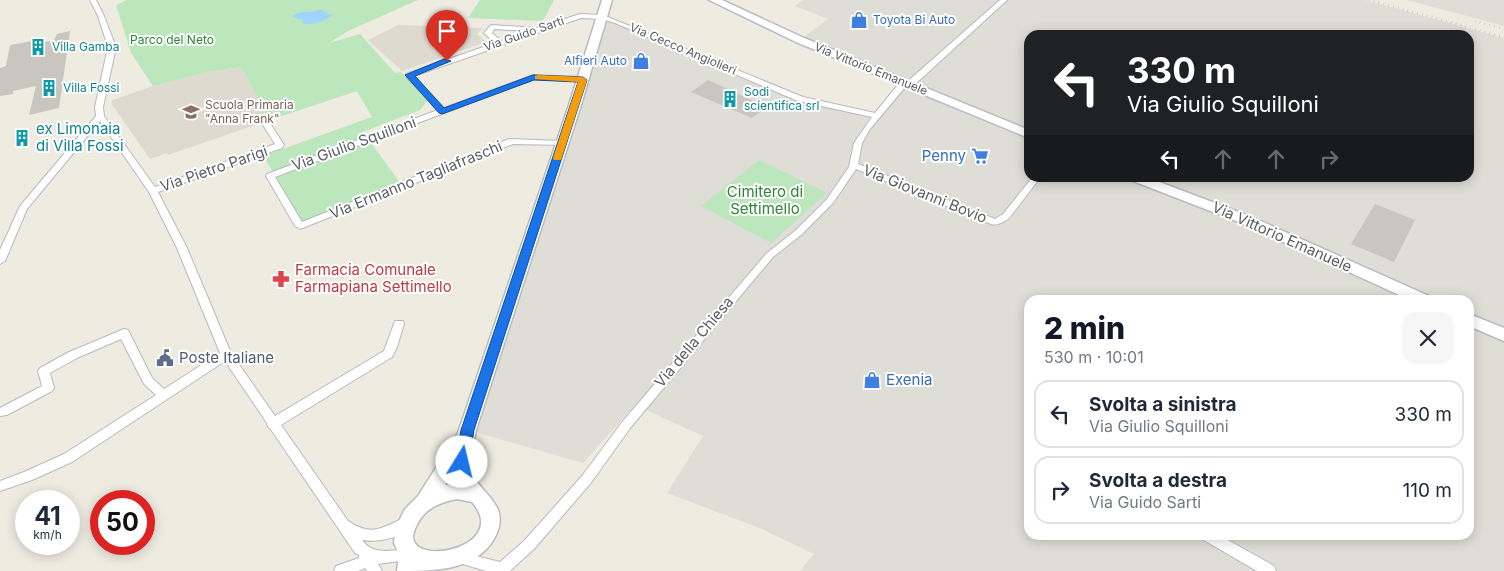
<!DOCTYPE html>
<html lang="it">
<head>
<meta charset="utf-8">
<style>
  body { margin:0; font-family:Inter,sans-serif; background:#f6f6f7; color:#1f2937; height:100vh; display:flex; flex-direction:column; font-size:19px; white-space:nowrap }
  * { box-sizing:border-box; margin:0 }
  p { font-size:16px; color:#747a83 }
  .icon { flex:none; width:28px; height:28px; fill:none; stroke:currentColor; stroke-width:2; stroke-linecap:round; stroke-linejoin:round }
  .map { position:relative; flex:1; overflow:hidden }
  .sheet { position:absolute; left:1024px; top:295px; width:450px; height:245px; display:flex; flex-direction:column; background:#fff; border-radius:15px; box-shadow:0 2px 12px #0003 }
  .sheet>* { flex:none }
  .guide { position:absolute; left:1024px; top:30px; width:450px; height:152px; border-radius:15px; box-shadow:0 2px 12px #0003; background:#202124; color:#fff; overflow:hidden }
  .speed { position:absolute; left:15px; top:490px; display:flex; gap:10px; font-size:25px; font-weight:700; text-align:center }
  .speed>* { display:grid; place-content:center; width:65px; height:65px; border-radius:50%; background:#fff; box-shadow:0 2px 12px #0003; line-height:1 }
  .speed small { font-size:12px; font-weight:400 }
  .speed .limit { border:8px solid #d22; background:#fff; color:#111 }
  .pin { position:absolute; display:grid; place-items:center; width:42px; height:42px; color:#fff; margin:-51px -21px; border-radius:50% 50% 50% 0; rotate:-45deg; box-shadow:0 0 5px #0007 }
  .pin .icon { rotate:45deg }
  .me { position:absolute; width:55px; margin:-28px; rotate:9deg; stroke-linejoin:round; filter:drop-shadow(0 0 4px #0008) }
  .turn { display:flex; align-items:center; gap:18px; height:105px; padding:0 20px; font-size:22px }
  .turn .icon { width:65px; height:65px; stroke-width:2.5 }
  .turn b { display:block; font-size:35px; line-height:42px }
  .lanes { display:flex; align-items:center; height:48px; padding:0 20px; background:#0003; justify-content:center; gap:25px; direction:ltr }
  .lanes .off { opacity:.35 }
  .round { display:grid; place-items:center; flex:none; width:52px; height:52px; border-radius:15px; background:#f6f6f7 }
  .head { display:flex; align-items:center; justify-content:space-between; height:85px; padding:0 20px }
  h1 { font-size:30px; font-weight:800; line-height:38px; color:#111827 }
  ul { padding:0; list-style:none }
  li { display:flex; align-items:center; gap:15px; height:68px; margin:0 10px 8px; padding:0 10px; border:2px solid #e0e1e3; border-radius:15px }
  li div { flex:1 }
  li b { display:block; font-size:19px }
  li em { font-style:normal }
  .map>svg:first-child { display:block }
</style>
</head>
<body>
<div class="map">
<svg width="1504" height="571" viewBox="0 0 1504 571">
  <rect width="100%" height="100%" fill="#eeebe1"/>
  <!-- industrial -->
  <path fill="#deddd6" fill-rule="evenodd" d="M803,0H1365L1504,38V571H800L814,554L762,529L667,493L703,436L635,405L583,463L468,430L603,17L801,99L877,116L904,83L800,40L828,19L795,6ZM1029,35H1469V178H1029ZM1029,300H1469V535H1029Z
    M1407,0H1504V26Z"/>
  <!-- education -->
  <path fill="#dedad0" d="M398,25L483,28L477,34L486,42L402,71L368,40Z
    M243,67L270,120L168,155L167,153L150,159L111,103L113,100L153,86L208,72Z"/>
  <!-- green -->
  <path fill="#bce7bd" d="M127,0H418L350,30L329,43L360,34L395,73L401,72L427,101L420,110L360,133L365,138L273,172L263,156L372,117L357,91L270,120L242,67L208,72L153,86L131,53L116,5Z
    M480,0H554L543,21L468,18Z
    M369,140L401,184L306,222L302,221L276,177Z
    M759,160L827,193L771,243L701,206Z"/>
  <!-- water -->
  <path fill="#a0d3ff" d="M318,10H323L327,14L333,15C322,22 313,26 301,23L304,20L292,17C299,9 308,14 318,10Z"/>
  <!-- building -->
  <path fill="#c8c6be" d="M70,31L59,108L29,115L36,86L13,91V94L0,96V68L6,66L10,45L32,41L33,45L54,40L57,34Z
    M708,80L767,107L752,118L691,92Z
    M1375,204L1415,220L1394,262L1351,244Z"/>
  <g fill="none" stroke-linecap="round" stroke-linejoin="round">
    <!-- minor casing -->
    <g stroke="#b7b9bf" stroke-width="2">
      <path id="minor" d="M90,0H96L104,16L116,47L103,107L104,116L155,187L275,144L263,125L264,123H270L284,145L282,148L158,192L187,248L231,353L275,416L384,351L395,321H403L404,324L397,347L392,357L281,425L348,521C352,523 355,526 359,527C377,535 391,523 406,517L411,519L412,523C406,538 376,543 362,540C373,556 392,550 409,549L414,551L416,555L414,559L378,564L382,571H367L365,568L358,571H334L336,566L359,558V555L355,553L270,428L268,427L267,423L225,361L72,462L32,480L0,491V481L24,472L64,454L156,395L144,384L121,339L77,358L50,373L54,388L52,391L7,415L0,416V408L42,386L38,371L40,368L69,352L124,329L128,330L152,378L164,389L220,353L177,248L149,192L100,121L27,209L5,261L0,264V250L20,206L96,116L95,107L108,47L98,16Z
        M1000,0H1007L912,87L906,86L870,129L862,143L858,164L995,219L1003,214L1032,178H1040L1009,218C1004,222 997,226 991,224L856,169L833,203L801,235L773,257L631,427L590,484L534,549L510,571H486L459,563L457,559L459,555L464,553L500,562L524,541L582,476L623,421L767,253L795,231L827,199L849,167L854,143L872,117L798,101L615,23L602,19L581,18L414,76L444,108L533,75L583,77H586V81L534,79L275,177L302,222L509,139L563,141H566V145L513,144L300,229L295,226L266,176L267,174L438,110L407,78L406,74L495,43L484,33L490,26L492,25L537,28L580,14L603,15L803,97L875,113L901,81L907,82ZM494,29L530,31L501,41L492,33Z
        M1201,535H1219L1274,566L1276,571H1257L1202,539Z"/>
    </g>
    <!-- secondary casing -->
    <g stroke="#b7bbc1" stroke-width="3">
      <path id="secondary" d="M602,0H612L581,105L476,430C474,443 468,459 472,472C476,486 492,495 498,510C502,520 499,530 494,539C475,571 435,571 397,571L399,554L394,543L395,529L405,509L418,496L458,433L569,105ZM454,470L459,483L445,485ZM457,499L472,502C515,552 390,571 417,525C424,509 440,502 457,499Z
        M709,0H722L804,38L1029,130V138L796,42Z
        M1131,178H1149L1254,218L1429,296L1432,300H1410L1244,224L1133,181Z
        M1469,314L1504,328V341L1469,326Z"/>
    </g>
    <!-- minor -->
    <use href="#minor" fill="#fff" fill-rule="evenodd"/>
    <!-- secondary -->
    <use href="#secondary" fill="#fff" fill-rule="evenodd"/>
    <!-- rail -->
    <path stroke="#b3b4b4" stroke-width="2.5" stroke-dasharray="0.5 4.5" stroke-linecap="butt" d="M1369,0L1504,37
      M1475,21L1504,29"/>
  </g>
  <!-- route -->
  <path fill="#1a73e8" stroke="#114b97" d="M444,59L451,61L415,76L444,108L533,75L583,77L587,80L474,430L469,462L467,466L462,467L457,466L455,462L461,430L578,82L534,80L442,114L439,113L405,75Z"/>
  <!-- slow -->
  <path fill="#f59e0b" d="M538,75L583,77L587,80L561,160H554L553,158L578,82L535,79V76Z"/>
  <!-- icons -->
  <defs>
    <g id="shop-bare" transform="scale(1.35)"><path d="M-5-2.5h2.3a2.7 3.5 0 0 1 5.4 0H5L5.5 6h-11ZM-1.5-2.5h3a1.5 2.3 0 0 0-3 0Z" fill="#3f7fe0" stroke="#fff" stroke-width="2.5" paint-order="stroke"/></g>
    <g id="building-bare" transform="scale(1.35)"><path d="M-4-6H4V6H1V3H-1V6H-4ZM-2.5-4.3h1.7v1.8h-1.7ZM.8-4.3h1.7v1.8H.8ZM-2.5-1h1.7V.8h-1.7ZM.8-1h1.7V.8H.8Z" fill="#0f9aa8" stroke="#fff" stroke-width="2.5" paint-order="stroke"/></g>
    <g id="school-bare" transform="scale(1.35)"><path d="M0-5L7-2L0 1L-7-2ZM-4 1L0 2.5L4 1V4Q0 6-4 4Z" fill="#8d6e63" stroke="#fff" stroke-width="2.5" paint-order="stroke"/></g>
    <g id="supermarket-bare" transform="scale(1.35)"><path d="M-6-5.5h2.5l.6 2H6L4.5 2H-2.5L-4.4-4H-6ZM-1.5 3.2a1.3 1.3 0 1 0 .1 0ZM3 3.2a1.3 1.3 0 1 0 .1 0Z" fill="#3f7fe0" stroke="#fff" stroke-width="2.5" paint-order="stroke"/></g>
    <g id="pharmacy-bare" transform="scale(1.35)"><path d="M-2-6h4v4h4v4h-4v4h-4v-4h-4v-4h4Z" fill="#e0444e" stroke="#fff" stroke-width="2.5" paint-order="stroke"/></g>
    <g id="civic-bare" transform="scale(1.35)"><path d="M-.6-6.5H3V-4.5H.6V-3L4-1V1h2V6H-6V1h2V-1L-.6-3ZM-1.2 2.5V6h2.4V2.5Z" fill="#5c6f8a" stroke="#fff" stroke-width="2.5" paint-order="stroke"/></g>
  </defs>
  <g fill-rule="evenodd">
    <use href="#shop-bare" x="859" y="20"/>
    <use href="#building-bare" x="38" y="47"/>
    <use href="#shop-bare" x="641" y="61"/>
    <use href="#building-bare" x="49" y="88"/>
    <use href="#building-bare" x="730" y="99"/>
    <use href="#school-bare" x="191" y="112"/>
    <use href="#building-bare" x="22" y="138"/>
    <use href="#supermarket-bare" x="980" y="156"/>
    <use href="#pharmacy-bare" x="281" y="279"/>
    <use href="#civic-bare" x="165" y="358"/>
    <use href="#shop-bare" x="872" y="380"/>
  </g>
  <g text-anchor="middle" stroke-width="4" stroke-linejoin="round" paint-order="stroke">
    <!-- far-shop labels -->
    <g font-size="12" fill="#366cbe" stroke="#fff" text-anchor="start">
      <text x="873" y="24">Toyota Bi Auto</text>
      <text x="627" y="65" text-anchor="end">Alfieri Auto</text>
    </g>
    <!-- far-street labels -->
    <g font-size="12" fill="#5a5e63" stroke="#fff">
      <text transform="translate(524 34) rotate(-19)" y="4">Via Guido Sarti</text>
      <text transform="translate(683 49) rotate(23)" y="4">Via Cecco Angiolieri</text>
      <text transform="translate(871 69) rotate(22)" y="4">Via Vittorio Emanuele</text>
    </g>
    <!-- far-park labels -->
    <g font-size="12" fill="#308437" stroke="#fff">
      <text x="172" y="44">Parco del Neto</text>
    </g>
    <!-- far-culture labels -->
    <g font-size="12" fill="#0d838f" stroke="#fff" text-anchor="start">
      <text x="52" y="51">Villa Gamba</text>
      <text x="63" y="92">Villa Fossi</text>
      <text x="744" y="96">Sodi<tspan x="744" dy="14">scientifica srl</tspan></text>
    </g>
    <!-- far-education labels -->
    <g font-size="12" fill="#785e54" stroke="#fff" text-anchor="start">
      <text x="205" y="109">Scuola Primaria<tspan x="205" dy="14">"Anna Frank"</tspan></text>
    </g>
    <!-- culture labels -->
    <g font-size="15" fill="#0d838f" stroke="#fff" text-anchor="start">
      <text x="36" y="134">ex Limonaia<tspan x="36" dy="17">di Villa Fossi</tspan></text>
    </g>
    <!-- street labels -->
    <g font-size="15" fill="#5a5e63" stroke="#fff">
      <text transform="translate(354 144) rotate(-20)" y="5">Via Giulio Squilloni</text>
      <text transform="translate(214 169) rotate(-19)" y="5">Via Pietro Parigi</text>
      <text transform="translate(416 180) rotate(-22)" y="5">Via Ermanno Tagliafraschi</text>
      <text transform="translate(925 194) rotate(22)" y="5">Via Giovanni Bovio</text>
      <text transform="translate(1282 237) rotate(24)" y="5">Via Vittorio Emanuele</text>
      <text transform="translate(694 342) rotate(-50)" y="5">Via della Chiesa</text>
    </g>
    <!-- shop labels -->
    <g font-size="15" fill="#366cbe" stroke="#fff" text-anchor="end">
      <text x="966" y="161">Penny</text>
      <text x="886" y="385" text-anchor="start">Exenia</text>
    </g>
    <!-- park labels -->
    <g font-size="15" fill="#308437" stroke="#fff">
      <text x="765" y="197">Cimitero di<tspan x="765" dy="17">Settimello</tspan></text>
    </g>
    <!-- health labels -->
    <g font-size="15" fill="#be3a42" stroke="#fff" text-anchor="start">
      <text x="295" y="275">Farmacia Comunale<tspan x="295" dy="17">Farmapiana Settimello</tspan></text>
    </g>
    <!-- service labels -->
    <g font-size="15" fill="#4e5e75" stroke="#fff" text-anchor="start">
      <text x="179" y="363">Poste Italiane</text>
    </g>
  </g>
</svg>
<div class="speed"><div>41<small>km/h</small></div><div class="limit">50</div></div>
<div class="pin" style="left:447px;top:61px;background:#d93025"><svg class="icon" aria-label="arrive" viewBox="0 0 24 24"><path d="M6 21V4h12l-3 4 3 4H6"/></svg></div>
<svg class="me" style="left:462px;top:462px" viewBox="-20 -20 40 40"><circle r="19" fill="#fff"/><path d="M0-13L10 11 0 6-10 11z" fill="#1a73e8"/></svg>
<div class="guide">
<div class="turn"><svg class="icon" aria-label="left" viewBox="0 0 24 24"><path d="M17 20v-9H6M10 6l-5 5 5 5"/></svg><div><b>330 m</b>Via Giulio Squilloni</div></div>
<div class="lanes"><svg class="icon" aria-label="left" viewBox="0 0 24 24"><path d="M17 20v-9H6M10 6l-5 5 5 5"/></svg><svg class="icon off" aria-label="ahead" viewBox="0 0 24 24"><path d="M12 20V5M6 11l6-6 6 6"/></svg><svg class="icon off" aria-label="ahead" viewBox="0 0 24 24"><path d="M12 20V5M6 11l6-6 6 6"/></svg><svg class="icon off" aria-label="right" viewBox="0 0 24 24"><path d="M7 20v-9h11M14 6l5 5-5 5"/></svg></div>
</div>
<section class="sheet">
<div class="head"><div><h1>2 min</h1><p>530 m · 10:01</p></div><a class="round"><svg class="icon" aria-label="close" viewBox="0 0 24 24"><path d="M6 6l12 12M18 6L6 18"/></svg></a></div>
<ul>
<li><svg class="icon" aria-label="left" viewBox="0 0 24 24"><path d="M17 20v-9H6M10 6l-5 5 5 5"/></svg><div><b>Svolta a sinistra</b><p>Via Giulio Squilloni</p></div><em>330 m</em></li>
<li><svg class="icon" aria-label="right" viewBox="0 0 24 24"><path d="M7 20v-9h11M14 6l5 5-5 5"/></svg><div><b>Svolta a destra</b><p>Via Guido Sarti</p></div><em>110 m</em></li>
</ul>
</section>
</div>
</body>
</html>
